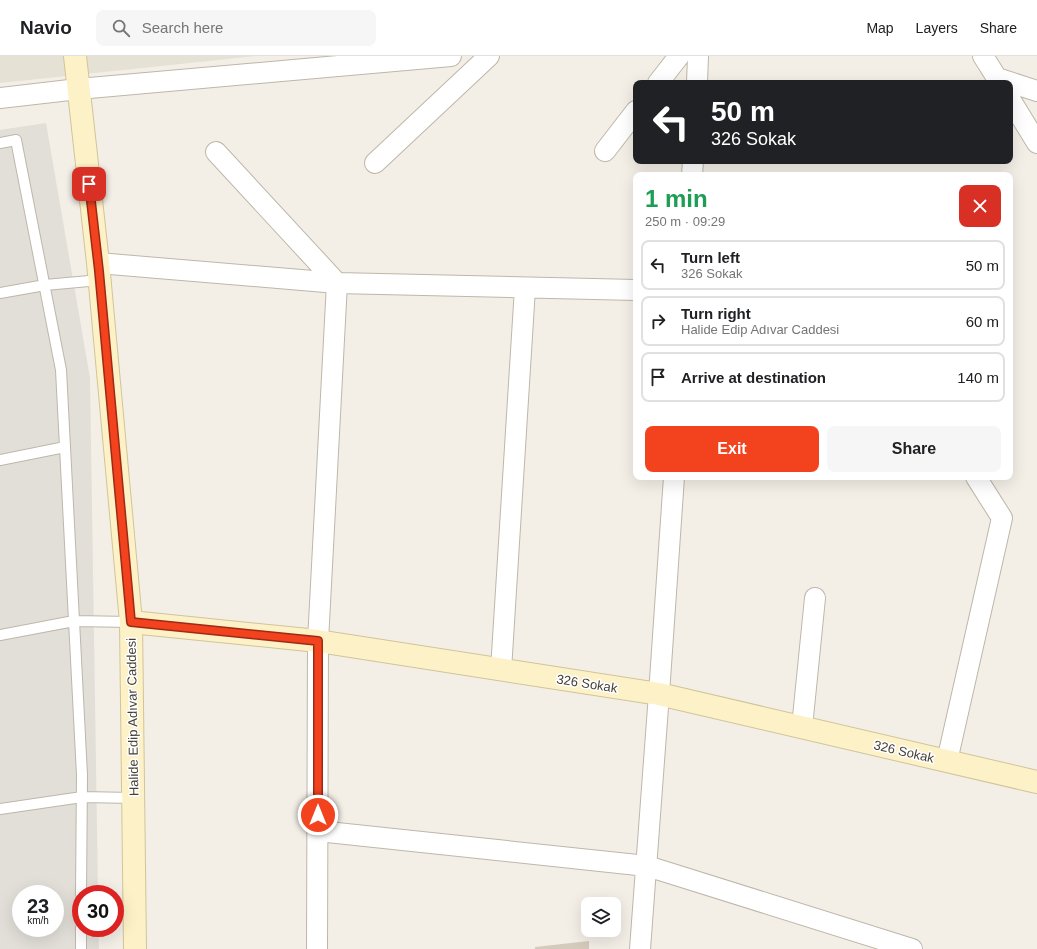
<!DOCTYPE html>
<html lang="en">
<head>
<meta charset="utf-8">
<style>
  body { margin:0; font-family:Arial,sans-serif; background:#f6f6f6; color:#202124; height:100vh; display:flex; flex-direction:column; font-size:15px; white-space:nowrap }
  * { box-sizing:border-box; margin:0 }
  p { font-size:13px; color:#757577 }
  .icon { flex:none; width:22px; height:22px; fill:none; stroke:currentColor; stroke-width:2; stroke-linecap:round; stroke-linejoin:round }
  .map { position:relative; flex:1; overflow:hidden }
  .sheet { position:absolute; left:633px; top:116px; width:380px; height:308px; display:flex; flex-direction:column; background:#fff; border-radius:8px; box-shadow:0 4px 16px #0002 }
  .sheet>* { flex:none }
  .guide { position:absolute; left:633px; top:24px; width:380px; height:84px; border-radius:8px; box-shadow:0 4px 16px #0002; background:#202124; color:#fff; overflow:hidden }
  .controls { position:absolute; left:581px; top:841px; display:grid; gap:8px }
  .controls a { display:grid; place-items:center; width:40px; height:40px; border-radius:8px; background:#fff; box-shadow:0 4px 16px #0002; font-size:20px }
  .speed { position:absolute; left:12px; top:829px; display:flex; gap:8px; font-size:20px; font-weight:700; text-align:center }
  .speed>* { display:grid; place-content:center; width:52px; height:52px; border-radius:50%; background:#fff; box-shadow:0 4px 16px #0002; line-height:1 }
  .speed small { font-size:10px; font-weight:400 }
  .speed .limit { border:6px solid #d22; background:#fff; color:#111 }
  .pin { position:absolute; display:grid; place-items:center; width:34px; height:34px; color:#fff; margin:-17px; border-radius:8px; box-shadow:0 2px 6px #0006 }
  .me { position:absolute; width:44px; margin:-22px; rotate:0deg; stroke-linejoin:round; filter:drop-shadow(0 0 3px #0008) }
  .turn { display:flex; align-items:center; gap:14px; height:84px; padding:0 12px; font-size:18px }
  .turn .icon { width:52px; height:52px; stroke-width:2.5 }
  .turn b { display:block; font-size:28px; line-height:34px }
  .round { display:grid; place-items:center; flex:none; width:42px; height:42px; border-radius:8px; background:#f6f6f6 }
  .headline { display:flex; align-items:center; justify-content:space-between; height:68px; padding:0 12px }
  h1 { font-size:24px; font-weight:700; line-height:30px; color:#1e9e55 }
  .cta { display:flex; gap:8px; margin-top:auto; padding:8px 12px }
  .cta a { flex:1; height:46px; border-radius:8px; background:#f2421e; color:#fff; font-size:16px; font-weight:700; line-height:46px; text-align:center }
  .cta a+a { background:#f6f6f6; color:#202124 }
  ul { padding:0; list-style:none }
  li { display:flex; align-items:center; gap:12px; height:50px; margin:0 8px 6px; padding:0 4px; border:2px solid #e0e0e0; border-radius:8px }
  li div { flex:1 }
  li b { display:block; font-size:15px }
  li em { font-style:normal }
  header { display:flex; align-items:center; gap:24px; box-sizing:border-box; height:56px; padding:0 20px; background:#fff; border-bottom:1px solid #e0e0e0 }
  header strong { font-size:19px }
  nav { display:flex; gap:22px; margin-inline-start:auto; font-size:14px }
  .search { width:280px; height:36px; background:#f6f6f6; display:flex; align-items:center; gap:10px; box-sizing:border-box; padding:0 14px; border-radius:8px; color:#757577; font-size:15px }
  .map>svg:first-child { display:block }
</style>
</head>
<body>
<header>
<strong>Navio</strong>
<div class="search"><svg class="icon" aria-label="search" viewBox="0 0 24 24"><circle cx="10" cy="10" r="6"/><path d="M15 15l6 6"/></svg>Search here</div>
<nav><a>Map</a><a>Layers</a><a>Share</a></nav>
</header>
<div class="map">
<svg width="1037" height="893" viewBox="0 0 1037 893">
  <rect width="100%" height="100%" fill="#f3efe7"/>
  <!-- residential -->
  <path fill="#e6e1d5" d="M0,0H257L0,27Z"/>
  <!-- industrial -->
  <path fill="#e2ded8" fill-rule="evenodd" d="M46,67L90,322L98,838H81V872H98L99,893H0V74ZM21,838H55V872H21Z"/>
  <!-- building -->
  <path fill="#d4cbbc" d="M589,885V893H535V891Z"/>
  <g fill="none" stroke-linecap="round" stroke-linejoin="round">
    <!-- lane casing -->
    <g stroke="#beb7a9" stroke-width="12">
      <path id="lane" d="M0,87L16,84L61,314L82,719L81,838
        M0,237L45,229L100,224
        M0,404L65,391
        M0,579L74,565L131,566
        M0,753L82,741L133,742
        M81,893V872"/>
    </g>
    <!-- street casing -->
    <g stroke="#beb7a9" stroke-width="22">
      <path id="street" d="M983,0L1000,27
        M997,22L1037,35
        M658,27L679,0
        M697,27L698,0
        M0,42L78,33L451,0
        M1010,43L1037,87
        M605,95L636,55
        M216,96L337,227
        M375,107L489,0
        M692,119L693,105
        M98,207L337,227
        M501,614L525,232
        M802,671L815,542
        M947,705L1002,462L976,421
        M318,775L647,810L912,893
        M317,893L318,585L337,227L636,234
        M640,893L659,638L674,421"/>
    </g>
    <!-- secondary casing -->
    <g stroke="#d1c498" stroke-width="24">
      <path id="secondary" d="M75,0L98,207L131,566L135,893
        M131,566L318,585L659,638L1037,726"/>
    </g>
    <!-- lane -->
    <use href="#lane" stroke="#fff" stroke-width="10"/>
    <!-- street -->
    <use href="#street" stroke="#fff" stroke-width="20"/>
    <!-- secondary -->
    <use href="#secondary" stroke="#fdf1c7" stroke-width="22"/>
  </g>
  <g fill="none" stroke-linecap="round" stroke-linejoin="round">
    <!-- route casing -->
    <g stroke="#9d2b14" stroke-width="10">
      <path id="route" d="M89,128L99,215L131,566L318,585V759"/>
    </g>
    <!-- route -->
    <use href="#route" stroke="#f2421e" stroke-width="7"/>
  </g>
  <g text-anchor="middle" stroke-width="3" stroke-linejoin="round" paint-order="stroke">
    <!-- street labels -->
    <g font-size="13" fill="#454036" stroke="#fff">
      <text transform="translate(587 627) rotate(9)" y="5">326 Sokak</text>
      <text transform="translate(132 661) rotate(-91)" y="5">Halide Edip Adıvar Caddesi</text>
      <text transform="translate(904 695) rotate(13)" y="5">326 Sokak</text>
    </g>
  </g>
</svg>
<div class="controls">
<a><svg class="icon" aria-label="layers" viewBox="0 0 24 24"><path d="M12 4l9 5-9 5-9-5zM3 14l9 5 9-5"/></svg></a>
</div>
<div class="speed"><div>23<small>km/h</small></div><div class="limit">30</div></div>
<div class="pin" style="left:89px;top:128px;background:#d93025"><svg class="icon" aria-label="arrive" viewBox="0 0 24 24"><path d="M6 21V4h12l-3 4 3 4H6"/></svg></div>
<svg class="me" style="left:318px;top:759px" viewBox="-20 -20 40 40"><circle r="17" fill="#f2421e" stroke="#fff" stroke-width="3"/><path d="M0-11L8 9 0 5-8 9z" fill="#fff"/></svg>
<div class="guide">
<div class="turn"><svg class="icon" aria-label="left" viewBox="0 0 24 24"><path d="M17 20v-9H6M10 6l-5 5 5 5"/></svg><div><b>50 m</b>326 Sokak</div></div>
</div>
<section class="sheet">
<div class="headline"><div><h1>1 min</h1><p>250 m · 09:29</p></div><a class="round" style="background:#d93025;color:#fff"><svg class="icon" aria-label="close" viewBox="0 0 24 24"><path d="M6 6l12 12M18 6L6 18"/></svg></a></div>
<ul>
<li><svg class="icon" aria-label="left" viewBox="0 0 24 24"><path d="M17 20v-9H6M10 6l-5 5 5 5"/></svg><div><b>Turn left</b><p>326 Sokak</p></div><em>50 m</em></li>
<li><svg class="icon" aria-label="right" viewBox="0 0 24 24"><path d="M7 20v-9h11M14 6l5 5-5 5"/></svg><div><b>Turn right</b><p>Halide Edip Adıvar Caddesi</p></div><em>60 m</em></li>
<li><svg class="icon" aria-label="arrive" viewBox="0 0 24 24"><path d="M6 21V4h12l-3 4 3 4H6"/></svg><div><b>Arrive at destination</b></div><em>140 m</em></li>
</ul>
<div class="cta"><a>Exit</a><a>Share</a></div>
</section>
</div>
</body>
</html>
